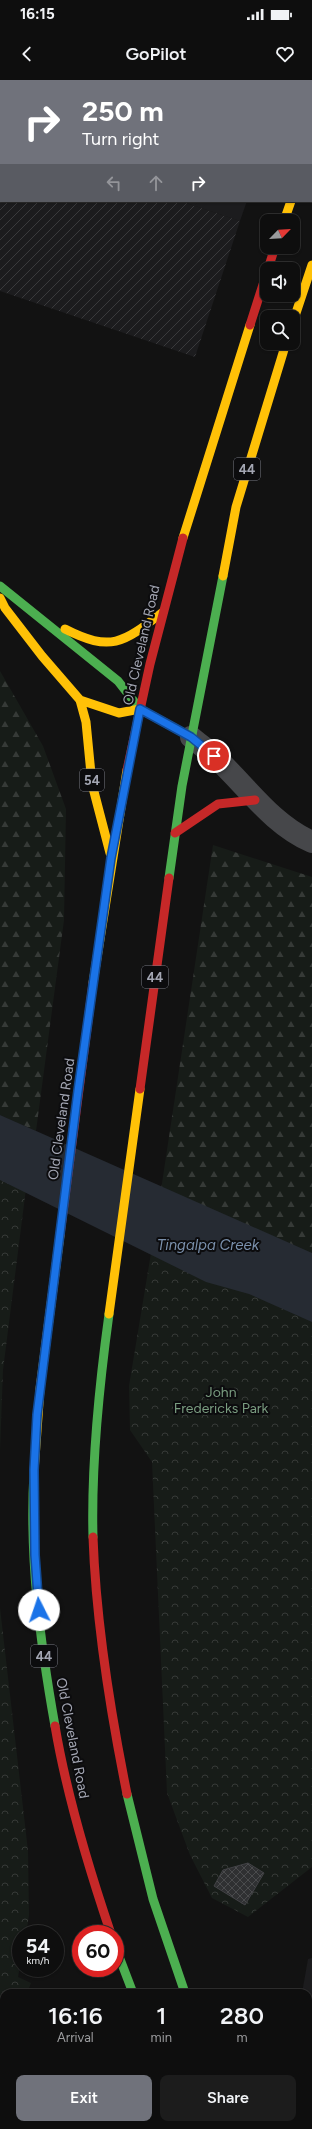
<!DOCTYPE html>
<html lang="en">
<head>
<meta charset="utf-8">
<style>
  body { margin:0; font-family:Figtree,sans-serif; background:#1c1c1c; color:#f1f3f6; height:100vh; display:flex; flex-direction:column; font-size:15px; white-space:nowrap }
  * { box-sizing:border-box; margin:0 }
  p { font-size:13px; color:#9b9c9e }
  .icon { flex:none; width:22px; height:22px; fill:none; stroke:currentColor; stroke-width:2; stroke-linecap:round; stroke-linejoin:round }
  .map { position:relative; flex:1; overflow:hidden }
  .side { position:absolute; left:0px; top:1909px; width:312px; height:140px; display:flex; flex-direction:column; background:#0e0e0e; border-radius:12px 12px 0 0; box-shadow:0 1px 3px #0004,0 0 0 1px #2e2e2e }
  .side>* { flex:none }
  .banner { position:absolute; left:0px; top:0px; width:312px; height:122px; box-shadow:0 1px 3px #0004,0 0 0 1px #2e2e2e; background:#70727b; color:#fff; overflow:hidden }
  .needle { width:26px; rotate:65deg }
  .buttons { position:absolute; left:260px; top:134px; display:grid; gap:8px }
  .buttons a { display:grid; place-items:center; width:40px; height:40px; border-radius:8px; background:#0e0e0e; box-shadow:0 1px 3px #0004,0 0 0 1px #2e2e2e; font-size:20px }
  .speed { position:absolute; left:12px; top:1845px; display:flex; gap:8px; font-size:20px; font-weight:700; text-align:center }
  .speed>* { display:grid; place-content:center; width:52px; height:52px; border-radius:50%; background:#0e0e0e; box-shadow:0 1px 3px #0004,0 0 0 1px #2e2e2e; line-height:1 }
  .speed small { font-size:10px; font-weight:400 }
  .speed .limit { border:6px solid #d22; background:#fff; color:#111 }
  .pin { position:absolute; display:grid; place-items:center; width:34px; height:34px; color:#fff; margin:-17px; border:2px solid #fff; border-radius:50%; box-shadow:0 1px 4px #0007 }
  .me { position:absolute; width:44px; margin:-22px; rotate:356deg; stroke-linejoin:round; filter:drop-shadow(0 0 3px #0008) }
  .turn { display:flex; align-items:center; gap:14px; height:84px; padding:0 16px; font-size:18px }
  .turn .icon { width:52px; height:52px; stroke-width:2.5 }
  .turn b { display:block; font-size:28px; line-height:34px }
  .lanes { display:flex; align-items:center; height:38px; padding:0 16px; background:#0003; justify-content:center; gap:20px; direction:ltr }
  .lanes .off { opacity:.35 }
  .eta { display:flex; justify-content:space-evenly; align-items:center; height:68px; text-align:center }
  .eta b { font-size:24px; font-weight:600; line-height:28px }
  .button { display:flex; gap:8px; margin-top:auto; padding:8px 16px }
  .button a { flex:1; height:46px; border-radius:8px; background:#70727b; color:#fff; font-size:16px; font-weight:600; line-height:46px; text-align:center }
  .button a+a { background:#1c1c1c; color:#f1f3f6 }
  .status { display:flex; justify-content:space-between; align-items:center; height:28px; padding:0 20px; background:#0e0e0e; direction:ltr }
  .status svg { height:11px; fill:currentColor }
  header { display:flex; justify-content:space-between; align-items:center; height:52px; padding:0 16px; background:#0e0e0e; font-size:18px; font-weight:600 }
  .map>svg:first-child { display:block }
</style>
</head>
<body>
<div class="status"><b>16:15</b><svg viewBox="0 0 49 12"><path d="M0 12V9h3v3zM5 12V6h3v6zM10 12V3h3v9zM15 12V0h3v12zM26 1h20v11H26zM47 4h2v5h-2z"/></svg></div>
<header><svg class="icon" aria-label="back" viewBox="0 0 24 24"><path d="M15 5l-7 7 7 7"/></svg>GoPilot<svg class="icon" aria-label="heart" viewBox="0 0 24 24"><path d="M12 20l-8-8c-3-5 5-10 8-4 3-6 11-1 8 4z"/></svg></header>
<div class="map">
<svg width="312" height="2049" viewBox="0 0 312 2049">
  <defs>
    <pattern id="industrial-furrows" width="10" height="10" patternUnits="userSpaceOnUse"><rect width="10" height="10" fill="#1c1c1e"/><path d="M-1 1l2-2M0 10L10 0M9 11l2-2" fill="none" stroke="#3a3a3c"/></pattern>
    <pattern id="forest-firs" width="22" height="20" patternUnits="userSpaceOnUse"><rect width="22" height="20" fill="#171c18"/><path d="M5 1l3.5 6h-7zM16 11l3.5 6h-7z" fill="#363a37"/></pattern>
    <pattern id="park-crowns" width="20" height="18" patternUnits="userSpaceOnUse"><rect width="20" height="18" fill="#171c18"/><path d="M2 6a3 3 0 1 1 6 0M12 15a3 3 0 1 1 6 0" fill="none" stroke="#363a37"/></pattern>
    <pattern id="building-cross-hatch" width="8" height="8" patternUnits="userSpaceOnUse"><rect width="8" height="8" fill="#2f3032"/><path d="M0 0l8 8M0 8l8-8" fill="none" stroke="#4a4b4d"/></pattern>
  </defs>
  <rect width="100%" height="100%" fill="#121212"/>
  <!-- built -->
  <path fill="#1c1c1e" d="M0,0H288L1,1V63Z
    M180,121H247L240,141Z
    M312,1878V2002L308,1991V1913H302L308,1879Z"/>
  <!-- industrial -->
  <path fill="url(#industrial-furrows)" d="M0,62L1,121H180L240,141L195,277L0,211Z"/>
  <!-- forest -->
  <path fill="url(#forest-firs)" d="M0,591L43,666L66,729L64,840L36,1051L0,1035Z
    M213,765L312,797V1209L156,1143Z"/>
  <!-- park -->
  <path fill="url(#park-crowns)" d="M0,1060L30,1077L3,1290L0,1370Z
    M156,1143L312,1209V1787L248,1837L212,1818L190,1775L167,1713L152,1382L130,1350L129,1306Z
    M0,1528L28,1771L29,1835L26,1854H21V1879L18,1897L31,1903L27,1913H4V2039L0,2038Z"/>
  <!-- water -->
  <path fill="#262b33" d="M0,1035L312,1173V1242L249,1214L206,1202L0,1100Z"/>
  <!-- building -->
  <path fill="url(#building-cross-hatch)" stroke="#424246" d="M248,1783L264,1793L245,1825L214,1806L223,1790Z"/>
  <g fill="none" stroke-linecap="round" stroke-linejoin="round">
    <!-- street -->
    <path stroke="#46474a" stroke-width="22" d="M191,657C199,664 208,670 215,677C247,706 271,744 312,762"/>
    <!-- fast -->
    <path stroke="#4caf50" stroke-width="9" d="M0,506L118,601L140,629L191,657
      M169,798L182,706L223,496
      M34,1392C29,1477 40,1562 55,1646
      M93,1457C91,1383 99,1307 109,1234
      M127,1714L153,1819L185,1913
      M115,1866L133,1913"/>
    <!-- slow -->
    <path stroke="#ffc107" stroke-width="9" d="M311,59L312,56
      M284,141L291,121
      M293,242L312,185
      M183,458L250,245
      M223,496L236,427L286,263
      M0,518L5,528L42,576L80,620L119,633L140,629
      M65,549C112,573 124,562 163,532
      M80,620L86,642L92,704L110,773
      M93,903L127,690
      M109,1234L140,1009
      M34,1392L40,1309L60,1155
      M186,2045L188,2049
      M233,2045L234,2049"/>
    <!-- jam -->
    <path stroke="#c62828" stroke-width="9" d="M268,189L275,167
      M250,245L267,192
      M127,690L150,584L183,458
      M175,753L218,724L255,720
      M140,1009L169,798
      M60,1155L93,903
      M93,1457C96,1543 110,1630 127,1714
      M55,1646C67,1717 88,1786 111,1854"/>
  </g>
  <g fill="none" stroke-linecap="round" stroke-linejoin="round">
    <!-- route casing -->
    <g stroke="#114b97" stroke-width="10">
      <path id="route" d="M39,1530L35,1475L34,1390L37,1335L78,1011L111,778L140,629L191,657L214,676"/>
    </g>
    <!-- route -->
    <use href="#route" stroke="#1a73e8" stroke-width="7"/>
  </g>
  <g text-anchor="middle" stroke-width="4" stroke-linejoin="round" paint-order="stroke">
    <!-- shield labels -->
    <g fill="#0c0c0e" stroke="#767882" stroke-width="1">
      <rect x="234" y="378" width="26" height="22" rx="3"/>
      <rect x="80" y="689" width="24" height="22" rx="3"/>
      <rect x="142" y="886" width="26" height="22" rx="3"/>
      <rect x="31" y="1565" width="26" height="22" rx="3"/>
    </g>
    <g font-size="13" font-weight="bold" fill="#a3a6b3">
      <text x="247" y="394">44</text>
      <text x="92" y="705">54</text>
      <text x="155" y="902">44</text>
      <text x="44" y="1581">44</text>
    </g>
    <!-- street labels -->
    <g font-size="14" fill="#a3a6b3" stroke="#0c0c0e">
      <text transform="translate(141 565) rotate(-77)" y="5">Old Cleveland Road</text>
      <text transform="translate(61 1039) rotate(-82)" y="5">Old Cleveland Road</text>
      <text transform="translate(73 1658) rotate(79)" y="5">Old Cleveland Road</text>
    </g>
    <!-- park labels -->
    <g font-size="14" fill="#7a9d80" stroke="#0c0c0e">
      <text x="221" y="1317">John<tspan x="221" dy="16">Fredericks Park</tspan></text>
    </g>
    <!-- water labels -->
    <g font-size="15" font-style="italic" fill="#7b91ad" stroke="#0c0c0e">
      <text x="208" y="1170">Tingalpa Creek</text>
    </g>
  </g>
</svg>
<div class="buttons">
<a><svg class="needle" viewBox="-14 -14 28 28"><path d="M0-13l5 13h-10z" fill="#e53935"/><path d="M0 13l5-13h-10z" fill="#9b9c9e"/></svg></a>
<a><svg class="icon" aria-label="sound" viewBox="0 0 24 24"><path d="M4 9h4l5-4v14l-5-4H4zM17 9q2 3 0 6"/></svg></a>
<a><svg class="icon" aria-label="search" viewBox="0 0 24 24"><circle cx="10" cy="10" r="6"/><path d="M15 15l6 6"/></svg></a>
</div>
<div class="speed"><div>54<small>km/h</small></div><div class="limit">60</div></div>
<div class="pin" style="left:214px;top:676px;background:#d93025"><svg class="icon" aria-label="arrive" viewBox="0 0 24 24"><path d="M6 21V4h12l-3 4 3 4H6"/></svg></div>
<svg class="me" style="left:39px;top:1530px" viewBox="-20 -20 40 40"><circle r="19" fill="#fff"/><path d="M0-13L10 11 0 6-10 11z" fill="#1a73e8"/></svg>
<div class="banner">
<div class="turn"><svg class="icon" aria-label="right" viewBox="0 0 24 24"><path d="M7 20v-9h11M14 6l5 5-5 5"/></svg><div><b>250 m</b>Turn right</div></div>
<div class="lanes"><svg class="icon off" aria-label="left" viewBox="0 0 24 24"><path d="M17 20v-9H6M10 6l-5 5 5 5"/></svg><svg class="icon off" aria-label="ahead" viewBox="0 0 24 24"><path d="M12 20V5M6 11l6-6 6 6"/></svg><svg class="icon" aria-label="right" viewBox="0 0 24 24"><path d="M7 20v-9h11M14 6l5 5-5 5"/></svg></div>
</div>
<section class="side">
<div class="eta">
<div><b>16:16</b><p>Arrival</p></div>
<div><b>1</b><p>min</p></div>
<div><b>280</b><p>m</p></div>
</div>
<div class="button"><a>Exit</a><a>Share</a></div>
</section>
</div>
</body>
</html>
